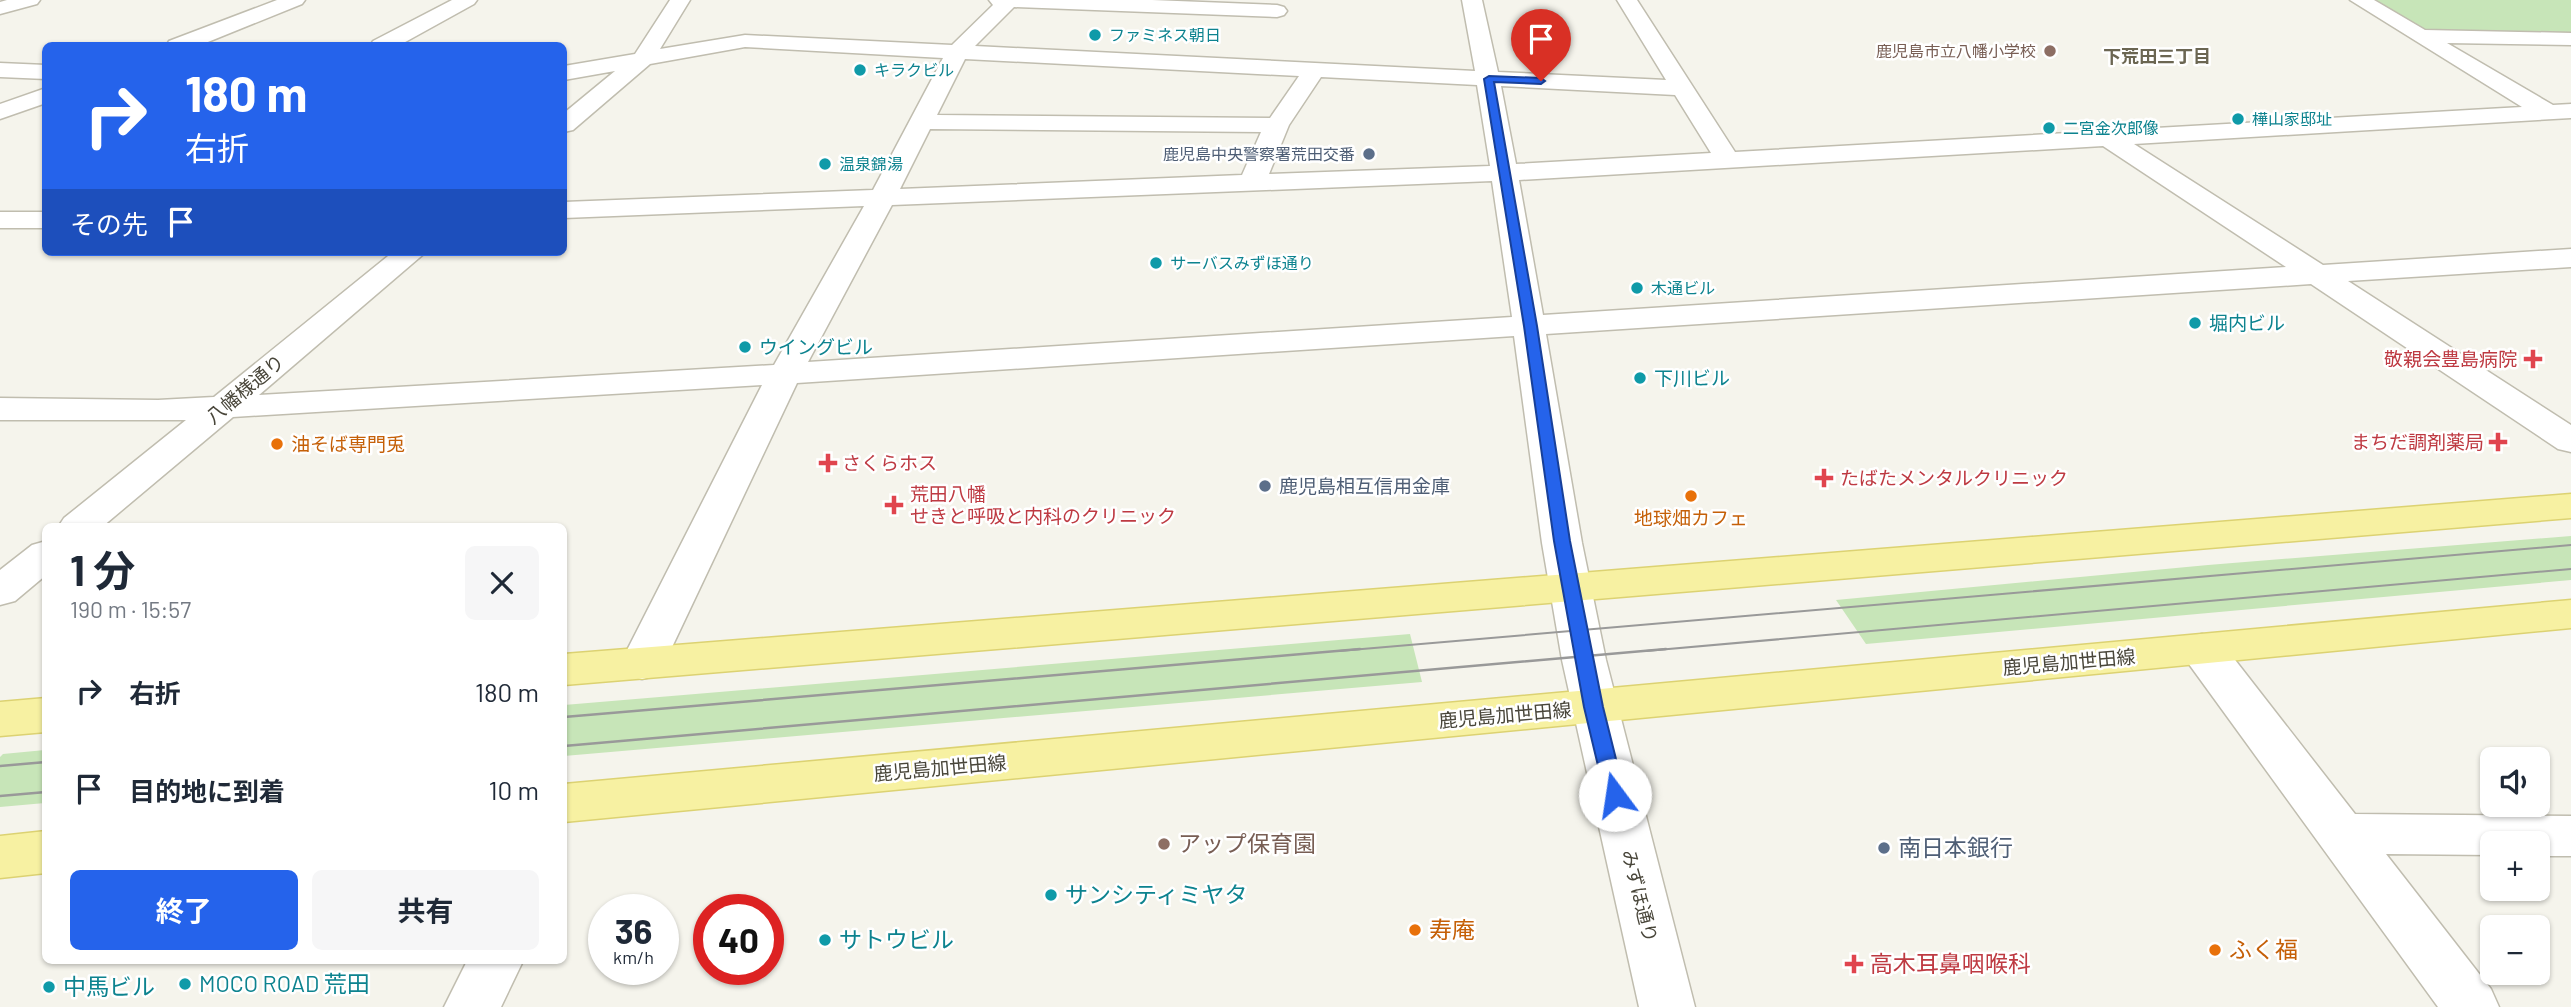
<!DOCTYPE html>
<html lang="ja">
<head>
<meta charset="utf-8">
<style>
  body { margin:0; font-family:Barlow,"Noto Sans JP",sans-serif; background:#f6f6f7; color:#1f2937; height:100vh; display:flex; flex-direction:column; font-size:26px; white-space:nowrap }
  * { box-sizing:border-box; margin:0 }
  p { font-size:23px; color:#747a83 }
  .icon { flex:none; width:38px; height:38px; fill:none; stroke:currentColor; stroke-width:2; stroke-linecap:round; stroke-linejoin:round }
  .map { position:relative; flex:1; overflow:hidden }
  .drawer { position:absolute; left:42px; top:523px; width:525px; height:441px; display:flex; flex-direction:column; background:#fff; border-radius:10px; box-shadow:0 2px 5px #0004 }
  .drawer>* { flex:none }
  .banner { position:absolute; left:42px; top:42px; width:525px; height:214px; border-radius:10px; box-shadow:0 2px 5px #0004; background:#2563eb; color:#fff; overflow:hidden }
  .buttons { position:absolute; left:2480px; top:747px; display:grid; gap:14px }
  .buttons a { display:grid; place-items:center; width:70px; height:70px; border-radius:10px; background:#fff; box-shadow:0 2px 5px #0004; font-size:35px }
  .speed { position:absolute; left:588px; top:894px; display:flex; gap:14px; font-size:35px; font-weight:700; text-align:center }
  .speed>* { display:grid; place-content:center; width:91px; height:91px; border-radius:50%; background:#fff; box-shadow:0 2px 5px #0004; line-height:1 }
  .speed small { font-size:18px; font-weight:400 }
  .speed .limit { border:10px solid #d22; background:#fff; color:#111 }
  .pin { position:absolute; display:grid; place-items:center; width:60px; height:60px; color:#fff; margin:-72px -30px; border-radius:50% 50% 50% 0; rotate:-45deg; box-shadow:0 0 7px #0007 }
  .pin .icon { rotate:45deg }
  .me { position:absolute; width:77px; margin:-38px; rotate:346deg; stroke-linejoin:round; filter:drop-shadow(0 0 5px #0008) }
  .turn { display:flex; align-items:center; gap:24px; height:147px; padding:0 28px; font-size:32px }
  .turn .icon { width:91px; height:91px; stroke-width:2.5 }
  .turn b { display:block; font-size:49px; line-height:60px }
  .then { display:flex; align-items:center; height:66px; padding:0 28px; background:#0003; gap:14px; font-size:26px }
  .round { display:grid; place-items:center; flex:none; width:74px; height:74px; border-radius:10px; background:#f6f6f7 }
  .overview { display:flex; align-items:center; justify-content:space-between; height:119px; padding:0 28px }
  h1 { font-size:42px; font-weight:700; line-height:52px }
  .action { display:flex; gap:14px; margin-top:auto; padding:14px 28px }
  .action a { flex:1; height:80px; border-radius:10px; background:#2563eb; color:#fff; font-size:28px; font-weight:700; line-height:80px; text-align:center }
  .action a+a { background:#f6f6f7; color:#1f2937 }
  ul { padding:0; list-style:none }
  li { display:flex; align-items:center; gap:21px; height:98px; padding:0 28px }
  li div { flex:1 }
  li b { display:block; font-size:26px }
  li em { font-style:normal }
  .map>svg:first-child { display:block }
</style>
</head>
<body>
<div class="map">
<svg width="2571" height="1007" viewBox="0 0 2571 1007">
  <rect width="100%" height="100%" fill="#f5f4ec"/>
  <!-- green -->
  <path fill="#c7e5b8" d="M2373,0H2571V35L2435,32L2424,30Z
    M2571,536V580L1866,644L1836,600L2208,565Z
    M1410,634L1422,682L564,756V705Z
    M45,750V803L0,807V757L3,754Z"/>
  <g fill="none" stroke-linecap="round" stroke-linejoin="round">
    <!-- minor casing -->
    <g stroke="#c0bdaf" stroke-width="3">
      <path id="minor" d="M7,0H40L37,4L0,14V2Z
        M277,0H305L302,4L198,46H166L169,41Z
        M452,0H477L474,4L398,46H370L373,41Z
        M670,0H690L660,49L745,35L952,45L993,5L989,0H1152L1277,5L1284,7L1287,11L1284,15L1277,17L1014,7L975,46L1475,71L1462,0H1482L1498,72L1666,80L1617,0H1637L1735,152L2522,107L2350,0H2374L2425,30L2571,33V45L2447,43L2553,105L2571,104V118L2134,144L2323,265L2571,249V267L2348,281L2571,425V452L2558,449L2311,284L1546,334L1582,543L1606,660L1695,1007H1639L1562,660L1542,543L1514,336L797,383L664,664L658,675L642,679L626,675L620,664L762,385L233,417L102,527H58L64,518L186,420H0V398L158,400L214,397L393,252H426L259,395L774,365L864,206L564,218V202L873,190L943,58L745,47L650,64L573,130L564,132V113L615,71L564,80V66L635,54ZM965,59L1299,76L1270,118L937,115ZM1321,77L1477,85L1490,166L1269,174L1289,125ZM1501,86L1675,95L1711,153L1516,164ZM930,129L1261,132L1242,175L900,189ZM2103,146L2286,267L1543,315L1519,180ZM1492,181L1512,317L808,362L892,205Z
        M0,63L46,65V79L0,77Z
        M46,88V103L0,119V104Z
        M0,212H46V228H0Z
        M46,541V575L15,601L0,605V570L32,545Z
        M2202,634L2218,638L2355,814L2571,816V856H2538V844H2492V855L2386,854L2491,989L2499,1007H2438L2186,660L2180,649L2186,638Z
        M467,961H523L501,1007H444Z"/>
    </g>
    <!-- major casing -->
    <g stroke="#dcd272" stroke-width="3">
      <path id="major" d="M2571,494V518L564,685V654Z
        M2571,600V628L564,822V784Z
        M46,698V732L0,736V702Z
        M46,831V873L0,878V836Z"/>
    </g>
    <!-- minor -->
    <use href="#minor" fill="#fff" fill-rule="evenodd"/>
    <!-- major -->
    <use href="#major" fill="#f7f1a2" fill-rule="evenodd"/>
    <!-- tram-far1 -->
    <path stroke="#999" stroke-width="2" d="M1339,651L2571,545
      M1646,651L2571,569"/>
    <!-- tram -->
    <path stroke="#999" stroke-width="2.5" d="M564,717L1360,649
      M564,746L1666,649
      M0,766L46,762
      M0,796L46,792"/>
  </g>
  <!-- route -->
  <path fill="#2563eb" stroke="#184099" stroke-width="2" d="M1489,76L1541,78L1545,81L1541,84L1494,82L1537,326L1570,541L1603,707L1625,795L1622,801L1615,803L1608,801L1605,795L1584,707L1554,541L1524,326L1484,79Z"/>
  <!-- markers -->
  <g fill="#0f9aa8" stroke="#fff" stroke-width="2.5">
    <circle cx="1095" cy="35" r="7"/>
    <circle cx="860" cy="70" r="7"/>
    <circle cx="2238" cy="119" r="7"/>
    <circle cx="2049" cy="128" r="7"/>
    <circle cx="825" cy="164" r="7"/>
    <circle cx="1156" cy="263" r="7"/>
    <circle cx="1637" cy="288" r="7"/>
    <circle cx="2195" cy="323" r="7"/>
    <circle cx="745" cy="347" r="7"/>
    <circle cx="1640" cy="378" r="7"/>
    <circle cx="1051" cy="895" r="7"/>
    <circle cx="825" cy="940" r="7"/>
    <circle cx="185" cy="984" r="7"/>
    <circle cx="49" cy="987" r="7"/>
  </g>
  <g fill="#8d6e63" stroke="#fff" stroke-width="2.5">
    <circle cx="2050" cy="51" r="7"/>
    <circle cx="1164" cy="844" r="7"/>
  </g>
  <g fill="#5c6f8a" stroke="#fff" stroke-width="2.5">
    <circle cx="1369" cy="154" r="7"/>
    <circle cx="1265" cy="486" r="7"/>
    <circle cx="1884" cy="848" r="7"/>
  </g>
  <g fill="#e0444e" stroke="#fff" stroke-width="2.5">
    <path d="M2529.5 348.5h7v7h7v7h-7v7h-7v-7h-7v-7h7z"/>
    <path d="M2494.5 431.5h7v7h7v7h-7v7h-7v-7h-7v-7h7z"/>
    <path d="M824.5 452.5h7v7h7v7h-7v7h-7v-7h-7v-7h7z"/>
    <path d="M1820.5 467.5h7v7h7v7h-7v7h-7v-7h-7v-7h7z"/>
    <path d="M890.5 494.5h7v7h7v7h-7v7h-7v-7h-7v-7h7z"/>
    <path d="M1850.5 953.5h7v7h7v7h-7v7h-7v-7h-7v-7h7z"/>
  </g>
  <g fill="#e8710a" stroke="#fff" stroke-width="2.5">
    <circle cx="277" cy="444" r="7"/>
    <circle cx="1691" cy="496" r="7"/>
    <circle cx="1415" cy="930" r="7"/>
    <circle cx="2215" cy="950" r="7"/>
  </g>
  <g text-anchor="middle" stroke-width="5" stroke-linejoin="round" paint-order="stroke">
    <!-- far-culture labels -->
    <g font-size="16" fill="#0d838f" stroke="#fff" text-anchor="start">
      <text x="1109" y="41">ファミネス朝日</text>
      <text x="874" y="76">キラクビル</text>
      <text x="2252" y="125">樺山家邸址</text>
      <text x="2063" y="134">二宮金次郎像</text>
      <text x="839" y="170">温泉錦湯</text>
      <text x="1170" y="269">サーバスみずほ通り</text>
      <text x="1651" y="294">木通ビル</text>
    </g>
    <!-- far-education labels -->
    <g font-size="16" fill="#785e54" stroke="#fff" text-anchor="end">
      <text x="2036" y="57">鹿児島市立八幡小学校</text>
    </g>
    <!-- far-service labels -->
    <g font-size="16" fill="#4e5e75" stroke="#fff" text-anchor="end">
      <text x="1355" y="160">鹿児島中央警察署荒田交番</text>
    </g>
    <!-- far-neighbourhood labels -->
    <g font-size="18" font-weight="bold" fill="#6b6652" stroke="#fff">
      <text x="2157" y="63">下荒田三丁目</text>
    </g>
    <!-- culture labels -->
    <g font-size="19" fill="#0d838f" stroke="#fff" text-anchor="start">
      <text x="2209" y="330">堀内ビル</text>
      <text x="759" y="354">ウイングビル</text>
      <text x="1654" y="385">下川ビル</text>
    </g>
    <!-- health labels -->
    <g font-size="19" fill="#be3a42" stroke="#fff" text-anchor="start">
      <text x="2517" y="366" text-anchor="end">敬親会豊島病院</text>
      <text x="2484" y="449" text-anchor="end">まちだ調剤薬局</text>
      <text x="842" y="470">さくらホス</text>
      <text x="1840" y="485">たばたメンタルクリニック</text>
      <text x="910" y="501">荒田八幡<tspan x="910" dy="22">せきと呼吸と内科のクリニック</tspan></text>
    </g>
    <!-- street labels -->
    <g font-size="19" fill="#49463a" stroke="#fff">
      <text transform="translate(245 389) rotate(-40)" y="7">八幡様通り</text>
      <text transform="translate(2069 662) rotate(-5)" y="7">鹿児島加世田線</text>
      <text transform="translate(1505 715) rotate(-5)" y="7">鹿児島加世田線</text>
      <text transform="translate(940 768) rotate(-5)" y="7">鹿児島加世田線</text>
      <text transform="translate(1640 896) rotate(76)" y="7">みずほ通り</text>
    </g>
    <!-- food labels -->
    <g font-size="19" fill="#c56008" stroke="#fff" text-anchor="start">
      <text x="291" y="451">油そば専門兎</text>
      <text x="1691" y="525" text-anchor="middle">地球畑カフェ</text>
    </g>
    <!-- service labels -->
    <g font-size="19" fill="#4e5e75" stroke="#fff" text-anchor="start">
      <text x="1279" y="493">鹿児島相互信用金庫</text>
    </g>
    <!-- near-education labels -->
    <g font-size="23" fill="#785e54" stroke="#fff" text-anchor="start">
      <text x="1178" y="852">アップ保育園</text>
    </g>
    <!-- near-service labels -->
    <g font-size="23" fill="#4e5e75" stroke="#fff" text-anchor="start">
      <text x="1898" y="856">南日本銀行</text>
    </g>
    <!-- near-culture labels -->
    <g font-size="23" fill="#0d838f" stroke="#fff" text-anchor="start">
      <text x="1065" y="903">サンシティミヤタ</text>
      <text x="839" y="948">サトウビル</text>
      <text x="199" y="992">MOCO ROAD 荒田</text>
      <text x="63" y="995">中馬ビル</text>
    </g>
    <!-- near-food labels -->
    <g font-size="23" fill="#c56008" stroke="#fff" text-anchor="start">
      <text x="1429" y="938">寿庵</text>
      <text x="2229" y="958">ふく福</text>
    </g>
    <!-- near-health labels -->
    <g font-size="23" fill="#be3a42" stroke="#fff" text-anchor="start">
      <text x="1870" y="972">高木耳鼻咽喉科</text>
    </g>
  </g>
</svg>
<div class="buttons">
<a><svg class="icon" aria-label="sound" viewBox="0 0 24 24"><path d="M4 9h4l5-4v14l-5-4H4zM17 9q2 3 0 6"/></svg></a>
<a>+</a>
<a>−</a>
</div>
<div class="speed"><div>36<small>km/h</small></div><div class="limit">40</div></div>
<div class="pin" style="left:1541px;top:81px;background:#d93025"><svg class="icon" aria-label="arrive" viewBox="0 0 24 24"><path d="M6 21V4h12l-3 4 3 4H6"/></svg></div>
<svg class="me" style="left:1615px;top:795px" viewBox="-20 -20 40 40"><circle r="19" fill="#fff"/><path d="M0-13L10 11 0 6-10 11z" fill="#2563eb"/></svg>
<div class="banner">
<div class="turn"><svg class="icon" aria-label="right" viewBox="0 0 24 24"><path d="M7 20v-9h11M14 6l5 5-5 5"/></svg><div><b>180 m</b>右折</div></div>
<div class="then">その先<svg class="icon" aria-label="arrive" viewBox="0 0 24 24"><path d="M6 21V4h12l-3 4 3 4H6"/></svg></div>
</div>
<section class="drawer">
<div class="overview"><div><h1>1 分</h1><p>190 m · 15:57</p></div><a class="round"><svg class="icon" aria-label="close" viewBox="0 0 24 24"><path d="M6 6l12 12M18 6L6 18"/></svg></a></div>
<ul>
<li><svg class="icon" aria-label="right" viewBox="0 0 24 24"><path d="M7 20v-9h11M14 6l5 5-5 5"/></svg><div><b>右折</b></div><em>180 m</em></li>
<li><svg class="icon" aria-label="arrive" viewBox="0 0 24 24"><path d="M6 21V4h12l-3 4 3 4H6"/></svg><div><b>目的地に到着</b></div><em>10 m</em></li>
</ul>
<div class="action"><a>終了</a><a>共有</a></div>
</section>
</div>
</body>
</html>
